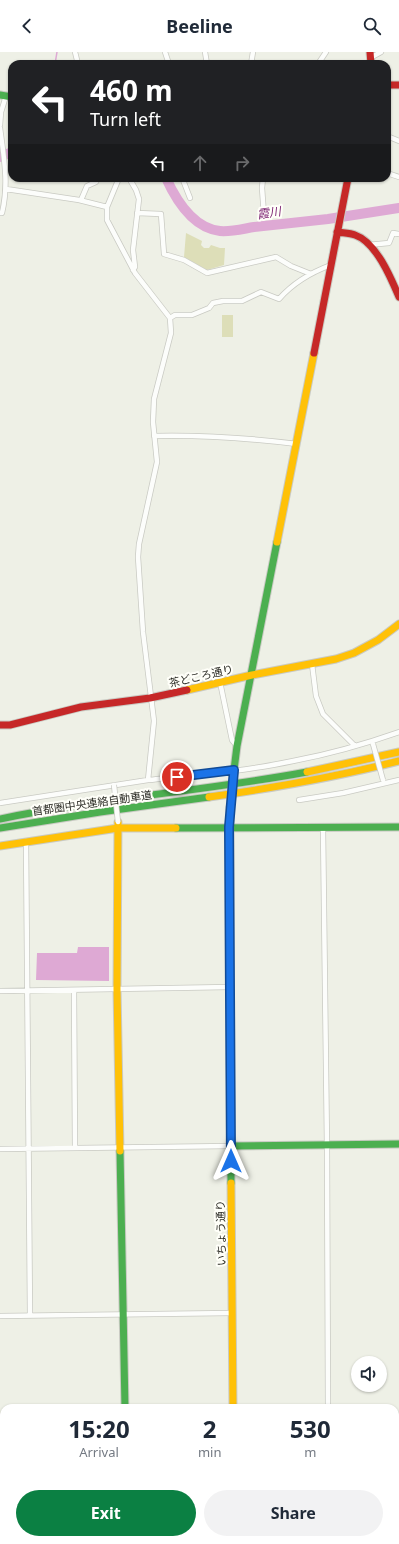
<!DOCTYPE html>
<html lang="en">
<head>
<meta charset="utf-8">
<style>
  body { margin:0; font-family:"Noto Sans","Noto Sans JP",sans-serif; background:#f2f2f3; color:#1f2937; height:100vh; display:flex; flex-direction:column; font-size:15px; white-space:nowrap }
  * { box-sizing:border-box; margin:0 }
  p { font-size:13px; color:#747a83 }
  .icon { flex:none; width:22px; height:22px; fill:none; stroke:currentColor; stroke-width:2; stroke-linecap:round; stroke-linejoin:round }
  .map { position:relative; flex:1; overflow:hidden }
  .drawer { position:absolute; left:0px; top:1352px; width:399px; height:140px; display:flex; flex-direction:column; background:#fff; border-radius:12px 12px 0 0; box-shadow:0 1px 3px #0004 }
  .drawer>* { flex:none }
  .top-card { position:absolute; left:8px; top:8px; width:383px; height:122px; border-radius:12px; box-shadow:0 1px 3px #0004; background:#202124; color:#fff; overflow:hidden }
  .buttons { position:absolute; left:351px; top:1304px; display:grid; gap:8px }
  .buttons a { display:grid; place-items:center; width:36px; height:36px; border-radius:50%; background:#fff; box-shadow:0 1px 3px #0004; font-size:20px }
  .pin { position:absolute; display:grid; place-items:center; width:34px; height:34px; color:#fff; margin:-17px; border:2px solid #fff; border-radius:50%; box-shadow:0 1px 4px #0007 }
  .me { position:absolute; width:44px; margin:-22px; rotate:0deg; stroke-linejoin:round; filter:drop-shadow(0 0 3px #0008) }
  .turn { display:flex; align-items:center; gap:14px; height:84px; padding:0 16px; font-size:18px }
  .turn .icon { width:52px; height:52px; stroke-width:2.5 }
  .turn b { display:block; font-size:28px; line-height:34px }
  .lanes { display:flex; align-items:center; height:38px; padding:0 16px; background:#0003; justify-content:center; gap:20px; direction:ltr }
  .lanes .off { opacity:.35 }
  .eta { display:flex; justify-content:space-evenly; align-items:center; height:68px; text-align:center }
  .eta b { font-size:24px; font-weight:700; line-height:28px }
  .action { display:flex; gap:8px; margin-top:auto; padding:8px 16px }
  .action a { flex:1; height:46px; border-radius:24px; background:#0b8043; color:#fff; font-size:16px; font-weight:700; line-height:46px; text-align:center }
  .action a+a { background:#f2f2f3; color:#1f2937 }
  header { display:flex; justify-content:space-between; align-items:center; height:52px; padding:0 16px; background:#fff; font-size:18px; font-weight:700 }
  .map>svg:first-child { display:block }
</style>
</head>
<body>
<header><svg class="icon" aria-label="back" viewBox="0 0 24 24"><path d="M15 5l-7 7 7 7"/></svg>Beeline<svg class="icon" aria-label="search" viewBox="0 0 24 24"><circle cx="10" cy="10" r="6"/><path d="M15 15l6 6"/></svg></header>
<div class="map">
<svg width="399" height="1492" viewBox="0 0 399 1492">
  <rect width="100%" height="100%" fill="#eef0e6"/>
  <!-- green -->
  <path fill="#dddeb8" d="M186,181L202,189L201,193L204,196H209L211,193L220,196H225L224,213L207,218L184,205Z
    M222,263H233V285H222Z
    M22,1488H121V1492H22Z"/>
  <!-- water -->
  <path fill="#dea9d4" d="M78,895H109V929L36,928L37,901H77Z"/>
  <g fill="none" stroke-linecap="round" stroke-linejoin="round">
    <!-- stream -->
    <path stroke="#dea9d4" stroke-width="1.5" d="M55,12L57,0"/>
    <!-- river -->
    <path stroke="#dea9d4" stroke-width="10" d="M0,105L12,100
      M166,126C176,148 193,176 220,179C231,180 242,177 254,175L328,167L399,156"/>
    <!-- street casing -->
    <g stroke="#c9cac3" stroke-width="6">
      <path id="street" d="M75,0L78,12
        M165,0L169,12
        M205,0L207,12
        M370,6L381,0
        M251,12L253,0
        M318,12L326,0
        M0,73L1,60L6,44
        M0,76C4,106 9,132 2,161H0
        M387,84L399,89
        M387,121L399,125
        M129,126L136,138L139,147L133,198L135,215L133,218
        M183,126V128L190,146
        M263,126L262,136L264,163
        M6,137L79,148L107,155
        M81,148L87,134L96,130L98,126
        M137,161L161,162L164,202L184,208L207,221L276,205L291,214L311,222
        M368,193L389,191L393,181L399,182
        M170,266L175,263H192L209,256L213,251L223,249H242L261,240L279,247C293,231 312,220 331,213
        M154,384C202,383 249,386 297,392
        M312,612L316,644L323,662L355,694
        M220,630L232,688L237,694
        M148,728C196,723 246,719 293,709C329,702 365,692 399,680
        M299,748L343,741L399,728
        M0,751L148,728L154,669L143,580L138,505L139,492L157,410L153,370L154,347L171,281L170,266L135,221L107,168V155L119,126
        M323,776L327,1094L328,1356
        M26,789L30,1264
        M74,938L75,1096
        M0,939L230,935
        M0,1097L231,1094
        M0,1264L232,1261
        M0,1474H4
        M18,1488V1492
        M329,1488V1492"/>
    </g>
    <!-- fast casing -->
    <g stroke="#c9cac3" stroke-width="9">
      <path id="fast" d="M0,43L12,45
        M234,718L237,694L277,490
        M0,767C101,746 205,739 307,720
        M0,776L100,760L209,745
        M176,776L399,775
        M230,933L231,1131
        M231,1094L399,1092
        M120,1099L125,1356"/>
    </g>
    <!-- slow casing -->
    <g stroke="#c9cac3" stroke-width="9">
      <path id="slow" d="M277,490L314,301
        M187,638L252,623L336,607L354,601L378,588L399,572
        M307,720L399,700
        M209,745C273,736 336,725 399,709
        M118,770L117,937L120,1099
        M0,794L118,776H176
        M231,1131L233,1356
        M395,1416H399
        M0,1420H4
        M126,1488L127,1492
        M233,1488V1492"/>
    </g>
    <!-- jam casing -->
    <g stroke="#c9cac3" stroke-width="9">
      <path id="jam" d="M370,0L371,12
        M387,33H399
        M337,180C343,181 350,181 355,183C376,190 391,226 399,245
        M314,301L348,126
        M0,673H10L81,655L150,646L187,638
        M230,756V933"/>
    </g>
    <!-- street -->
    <use href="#street" stroke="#fcfdfb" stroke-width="4.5"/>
    <!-- fast -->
    <use href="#fast" stroke="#4caf50" stroke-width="7"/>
    <!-- slow -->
    <use href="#slow" stroke="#ffc107" stroke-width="7"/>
    <!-- jam -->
    <use href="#jam" stroke="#c62828" stroke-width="7"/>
    <!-- street-bridge casing -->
    <g stroke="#c9cac3" stroke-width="6" stroke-linecap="butt">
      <path id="street-bridge" d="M373,692L383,728
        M114,733L118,770"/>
    </g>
    <!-- fast-bridge casing -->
    <g stroke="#c9cac3" stroke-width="9" stroke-linecap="butt">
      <path id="fast-bridge" d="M230,756L234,718"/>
    </g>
    <!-- street-bridge -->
    <use href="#street-bridge" stroke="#fcfdfb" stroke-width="4.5"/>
    <!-- fast-bridge -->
    <use href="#fast-bridge" stroke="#4caf50" stroke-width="7"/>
  </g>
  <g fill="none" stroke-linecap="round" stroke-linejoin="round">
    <!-- route casing -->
    <g stroke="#114b97" stroke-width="10">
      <path id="route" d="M177,725L234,718L229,775L231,1109"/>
    </g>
    <!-- route -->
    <use href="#route" stroke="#1a73e8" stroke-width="7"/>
  </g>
  <g text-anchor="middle" stroke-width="4" stroke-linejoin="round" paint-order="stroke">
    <!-- street labels -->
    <g font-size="11" fill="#2d2d27" stroke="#fffff9">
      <text transform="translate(201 624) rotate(-13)" y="4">茶どころ通り</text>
      <text transform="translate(92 751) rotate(-8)" y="4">首都圏中央連絡自動車道</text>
      <text transform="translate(221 1181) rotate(-91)" y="4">いちょう通り</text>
    </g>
    <!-- water labels -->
    <g font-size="12" font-style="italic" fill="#7d2474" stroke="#fffff9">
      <text transform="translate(269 161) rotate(-8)" y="4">霞川</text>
    </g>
  </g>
</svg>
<div class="buttons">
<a><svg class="icon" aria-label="sound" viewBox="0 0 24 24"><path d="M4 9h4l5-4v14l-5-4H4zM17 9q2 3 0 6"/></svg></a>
</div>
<div class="pin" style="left:177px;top:725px;background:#d93025"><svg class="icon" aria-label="arrive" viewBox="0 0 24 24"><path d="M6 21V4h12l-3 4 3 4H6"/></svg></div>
<svg class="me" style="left:231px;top:1109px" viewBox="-20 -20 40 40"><path d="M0-17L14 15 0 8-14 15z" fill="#1a73e8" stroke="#fff" stroke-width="4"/></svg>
<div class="top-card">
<div class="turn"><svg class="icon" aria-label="left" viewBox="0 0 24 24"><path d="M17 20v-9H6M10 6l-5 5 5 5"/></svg><div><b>460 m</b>Turn left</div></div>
<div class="lanes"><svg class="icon" aria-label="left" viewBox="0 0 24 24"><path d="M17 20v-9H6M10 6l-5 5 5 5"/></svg><svg class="icon off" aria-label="ahead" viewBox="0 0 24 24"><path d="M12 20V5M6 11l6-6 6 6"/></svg><svg class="icon off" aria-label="right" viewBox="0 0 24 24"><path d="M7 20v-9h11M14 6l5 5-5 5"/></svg></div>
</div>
<section class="drawer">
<div class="eta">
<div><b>15:20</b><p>Arrival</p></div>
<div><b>2</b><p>min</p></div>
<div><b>530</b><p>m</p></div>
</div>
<div class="action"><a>Exit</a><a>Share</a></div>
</section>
</div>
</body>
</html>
